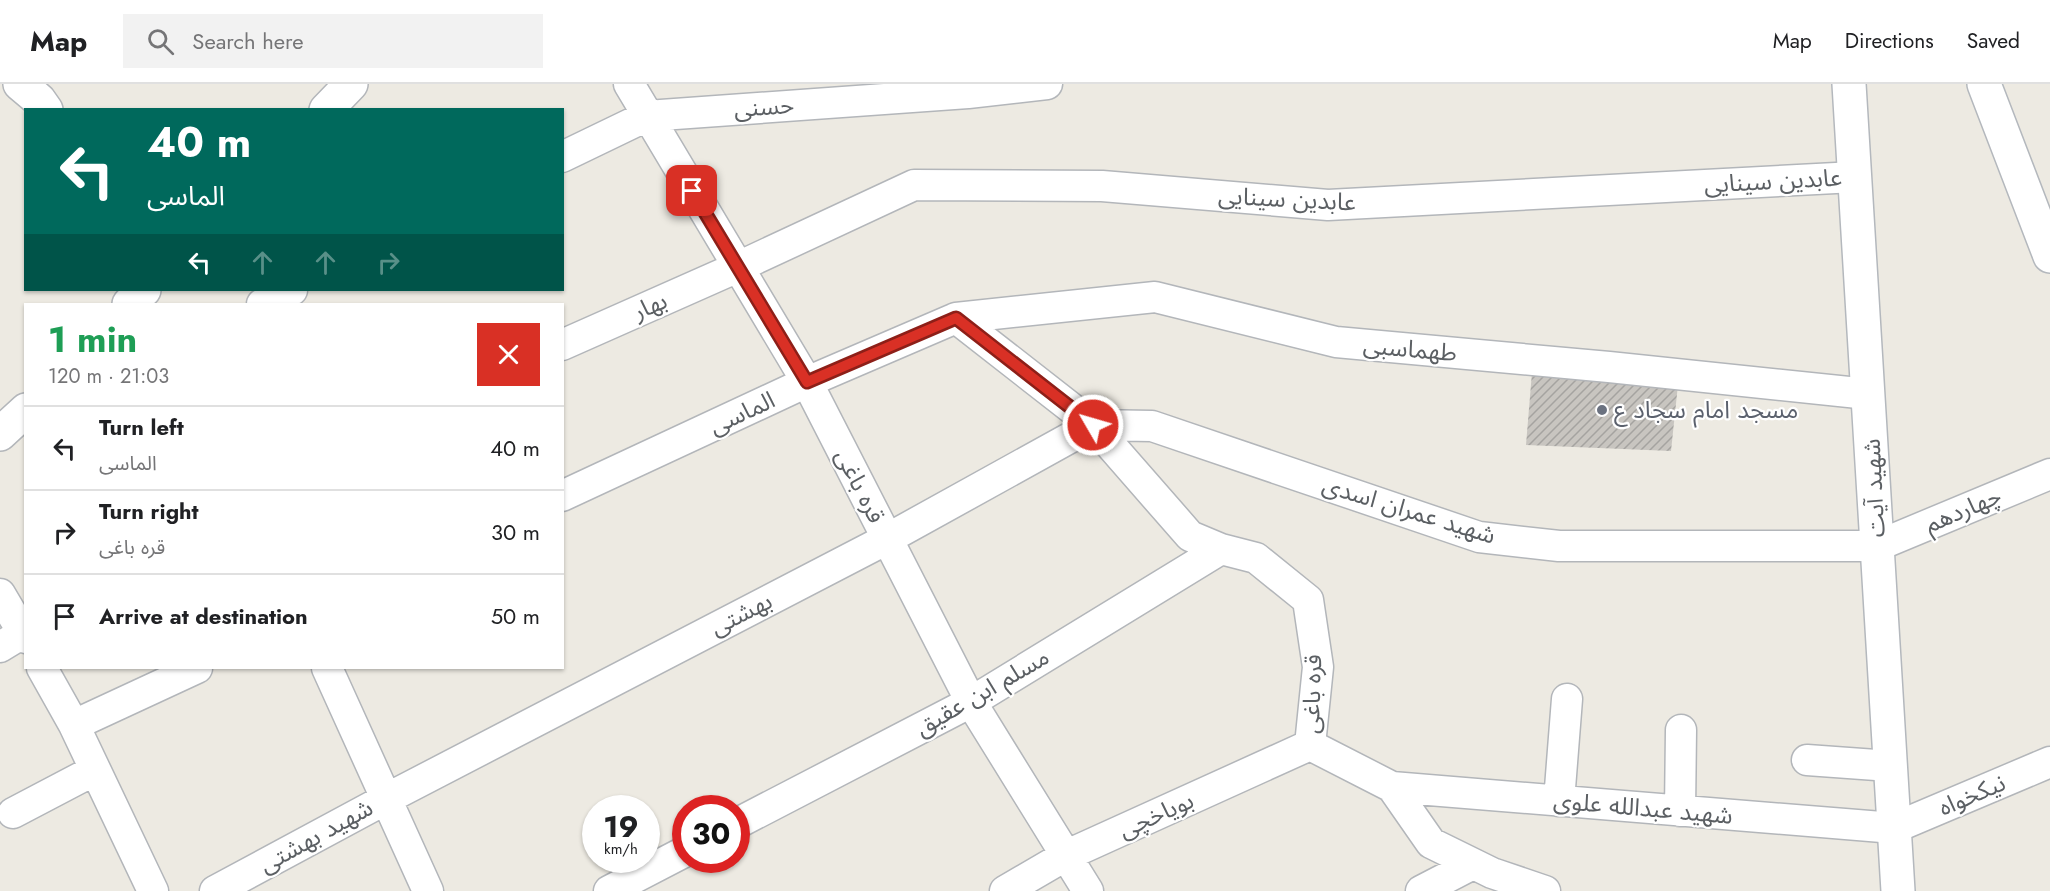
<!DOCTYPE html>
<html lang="en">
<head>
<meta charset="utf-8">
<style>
  body { margin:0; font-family:Jost,"Noto Sans Arabic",sans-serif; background:#f2f2f2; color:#202124; height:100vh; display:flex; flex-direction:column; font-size:22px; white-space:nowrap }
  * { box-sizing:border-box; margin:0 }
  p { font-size:20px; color:#757577 }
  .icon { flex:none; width:33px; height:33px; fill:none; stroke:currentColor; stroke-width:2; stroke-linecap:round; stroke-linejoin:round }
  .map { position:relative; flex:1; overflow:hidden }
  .drawer { position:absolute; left:24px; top:219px; width:540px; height:366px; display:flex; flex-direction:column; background:#fff; border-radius:0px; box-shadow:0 2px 4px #0004 }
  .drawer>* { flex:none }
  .banner { position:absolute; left:24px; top:24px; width:540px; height:183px; border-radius:0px; box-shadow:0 2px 4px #0004; background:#00695c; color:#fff; overflow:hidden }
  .speed { position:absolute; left:582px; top:711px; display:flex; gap:12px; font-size:30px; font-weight:700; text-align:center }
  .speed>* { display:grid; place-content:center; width:78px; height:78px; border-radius:50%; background:#fff; box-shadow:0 2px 4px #0004; line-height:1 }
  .speed small { font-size:15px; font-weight:400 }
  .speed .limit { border:9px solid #d22; background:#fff; color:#111 }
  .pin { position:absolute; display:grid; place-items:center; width:51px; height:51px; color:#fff; margin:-26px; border-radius:12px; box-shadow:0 3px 9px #0006 }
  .me { position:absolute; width:66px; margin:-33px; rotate:308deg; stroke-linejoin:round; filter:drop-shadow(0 0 4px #0008) }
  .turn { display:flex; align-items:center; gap:21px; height:126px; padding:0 24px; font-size:27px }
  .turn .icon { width:78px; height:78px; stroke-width:2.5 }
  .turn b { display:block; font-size:42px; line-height:51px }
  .lanes { display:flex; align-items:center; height:57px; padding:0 24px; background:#0003; justify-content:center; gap:30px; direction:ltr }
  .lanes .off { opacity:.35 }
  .round { display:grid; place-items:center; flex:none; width:63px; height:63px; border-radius:0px; background:#f2f2f2 }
  .overview { display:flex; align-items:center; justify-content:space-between; height:102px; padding:0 24px }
  h1 { font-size:36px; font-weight:700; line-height:45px; color:#1e9e55 }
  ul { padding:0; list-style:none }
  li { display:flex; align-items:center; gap:18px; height:84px; padding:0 24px; border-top:2px solid #e0e0e0 }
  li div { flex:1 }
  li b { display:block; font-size:22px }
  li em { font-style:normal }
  header { display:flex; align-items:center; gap:36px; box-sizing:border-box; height:84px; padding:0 30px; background:#fff; border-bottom:2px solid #e0e0e0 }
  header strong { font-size:28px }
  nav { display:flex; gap:33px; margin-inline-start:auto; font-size:21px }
  .search { width:420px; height:54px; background:#f2f2f2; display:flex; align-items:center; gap:15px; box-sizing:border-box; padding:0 21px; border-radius:0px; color:#757577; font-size:22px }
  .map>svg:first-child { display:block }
</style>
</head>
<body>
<header>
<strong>Map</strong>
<div class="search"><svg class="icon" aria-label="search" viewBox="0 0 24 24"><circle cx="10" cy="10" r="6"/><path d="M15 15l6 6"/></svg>Search here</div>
<nav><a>Map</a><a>Directions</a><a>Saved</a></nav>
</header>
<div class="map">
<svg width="2050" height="807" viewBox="0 0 2050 807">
  <defs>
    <pattern id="building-hatch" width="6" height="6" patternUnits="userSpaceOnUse" patternTransform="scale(1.5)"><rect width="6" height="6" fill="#c8c5c0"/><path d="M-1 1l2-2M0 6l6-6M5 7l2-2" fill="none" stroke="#a5a3a0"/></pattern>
  </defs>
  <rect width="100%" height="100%" fill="#edeae2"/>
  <!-- building -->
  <path fill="url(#building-hatch)" d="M1533,276L1679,291L1671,367L1526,361Z"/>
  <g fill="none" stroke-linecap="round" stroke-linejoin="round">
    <!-- minor casing -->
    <g stroke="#b3b6ba" stroke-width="33">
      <path id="minor" d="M629,0L807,298L971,618L1088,807
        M562,73L647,32L968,9L1047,0
        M262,220L292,206
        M956,234L1093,341L1190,452L1221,465L1256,474L1308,516L1318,583L1310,661
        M562,261L738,183L914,101L1102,102L1328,121L1855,93
        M562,412L807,298L956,234L1155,213L1336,258L1609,283L1868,310
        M0,510L26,554
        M0,563L23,549
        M42,584L74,641L153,807
        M327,584L428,807
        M74,641L197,584
        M1310,661L1392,703L1431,759L1492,789L1545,807
        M1807,676L1890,682
        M1392,703L1894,744L2050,678
        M1559,717L1567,615
        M1680,727L1681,646
        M13,729L95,686
        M736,740L971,618L1221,465
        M215,807L386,715L887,455L1093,341L1152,342L1479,453L1559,462H1877L2050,390
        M609,807L686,767
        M1005,807L1065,772L1310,661
        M1421,807L1473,780"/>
    </g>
    <!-- tertiary casing -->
    <g stroke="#b3b6ba" stroke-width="36">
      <path id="tertiary" d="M20,0L39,16L46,26
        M326,26L351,0
        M129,220L144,206
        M0,350L26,326"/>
    </g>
    <!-- secondary casing -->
    <g stroke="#b4b8bd" stroke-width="36">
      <path id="secondary" d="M1849,0L1898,807
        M1984,0L2050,172"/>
    </g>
    <!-- minor -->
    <use href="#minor" stroke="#fff" stroke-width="30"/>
    <!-- tertiary -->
    <use href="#tertiary" stroke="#fff" stroke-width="33"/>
    <!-- secondary -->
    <use href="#secondary" stroke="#fff" stroke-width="33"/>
  </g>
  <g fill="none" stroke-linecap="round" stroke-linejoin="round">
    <!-- route casing -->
    <g stroke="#8d1f18" stroke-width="15">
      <path id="route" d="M692,107L807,298L956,234L1093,341"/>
    </g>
    <!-- route -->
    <use href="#route" stroke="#d93025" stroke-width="10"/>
  </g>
  <!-- markers -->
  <circle fill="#6b7280" stroke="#fff" stroke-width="2" cx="1602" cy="326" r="6"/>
  <g text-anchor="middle" stroke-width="4.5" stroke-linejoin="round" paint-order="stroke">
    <!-- street labels -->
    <g font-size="24" fill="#5b5f63" stroke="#fff">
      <text transform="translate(764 23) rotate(-4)" y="8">حسنی</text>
      <text transform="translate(1773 97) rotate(-3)" y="8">عابدین سینایی</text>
      <text transform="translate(1287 115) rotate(3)" y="8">عابدین سینایی</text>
      <text transform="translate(650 222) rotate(-24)" y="8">بهار</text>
      <text transform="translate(1410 265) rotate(5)" y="8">طهماسبی</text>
      <text transform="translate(742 329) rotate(-25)" y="8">الماسی</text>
      <text transform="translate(860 402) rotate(63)" y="8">قره باغی</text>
      <text transform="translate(1874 404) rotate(-93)" y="8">شهید آیت</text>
      <text transform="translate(1409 426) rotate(17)" y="8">شهید عمران اسدی</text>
      <text transform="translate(1963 426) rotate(-23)" y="8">چهاردهم</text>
      <text transform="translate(741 530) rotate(-27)" y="8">بهشتی</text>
      <text transform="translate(982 608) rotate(-30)" y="8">مسلم ابن عقیق</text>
      <text transform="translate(1312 610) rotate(-88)" y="8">قره باغی</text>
      <text transform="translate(1972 711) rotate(-23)" y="8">نیکخواه</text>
      <text transform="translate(1643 724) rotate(5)" y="8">شهید عبدالله علوی</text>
      <text transform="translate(1156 731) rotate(-24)" y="8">بویاخچی</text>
      <text transform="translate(316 752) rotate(-29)" y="8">شهید بهشتی</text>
    </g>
    <!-- worship labels -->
    <g font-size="24" fill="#5b616d" stroke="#fff" text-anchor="start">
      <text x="1614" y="334">مسجد امام سجاد ع</text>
    </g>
  </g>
</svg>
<div class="speed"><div>19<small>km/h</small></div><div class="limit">30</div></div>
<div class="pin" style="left:692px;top:107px;background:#d93025"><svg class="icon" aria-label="arrive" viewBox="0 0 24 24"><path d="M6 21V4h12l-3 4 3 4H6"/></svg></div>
<svg class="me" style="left:1093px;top:341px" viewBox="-20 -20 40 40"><circle r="17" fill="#d93025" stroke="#fff" stroke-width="3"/><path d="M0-11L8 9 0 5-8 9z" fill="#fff"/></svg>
<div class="banner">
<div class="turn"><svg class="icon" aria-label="left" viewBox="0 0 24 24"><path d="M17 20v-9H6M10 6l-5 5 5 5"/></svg><div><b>40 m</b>الماسی</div></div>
<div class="lanes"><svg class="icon" aria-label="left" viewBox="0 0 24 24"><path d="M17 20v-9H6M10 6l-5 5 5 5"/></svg><svg class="icon off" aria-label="ahead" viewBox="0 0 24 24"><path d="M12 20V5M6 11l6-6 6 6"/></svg><svg class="icon off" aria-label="ahead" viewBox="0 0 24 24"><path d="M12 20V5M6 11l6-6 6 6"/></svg><svg class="icon off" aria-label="right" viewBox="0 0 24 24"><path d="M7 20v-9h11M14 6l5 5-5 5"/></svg></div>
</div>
<section class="drawer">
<div class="overview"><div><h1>1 min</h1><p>120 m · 21:03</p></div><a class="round" style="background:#d93025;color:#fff"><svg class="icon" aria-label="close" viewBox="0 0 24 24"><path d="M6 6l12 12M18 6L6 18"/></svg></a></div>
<ul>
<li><svg class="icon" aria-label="left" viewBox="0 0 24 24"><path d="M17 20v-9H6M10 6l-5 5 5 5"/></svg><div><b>Turn left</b><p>الماسی</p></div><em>40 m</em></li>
<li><svg class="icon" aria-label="right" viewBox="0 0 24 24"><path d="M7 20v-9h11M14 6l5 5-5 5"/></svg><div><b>Turn right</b><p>قره باغی</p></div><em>30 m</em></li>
<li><svg class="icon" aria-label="arrive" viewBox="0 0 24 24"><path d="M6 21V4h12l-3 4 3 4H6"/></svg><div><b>Arrive at destination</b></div><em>50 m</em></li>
</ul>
</section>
</div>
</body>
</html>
